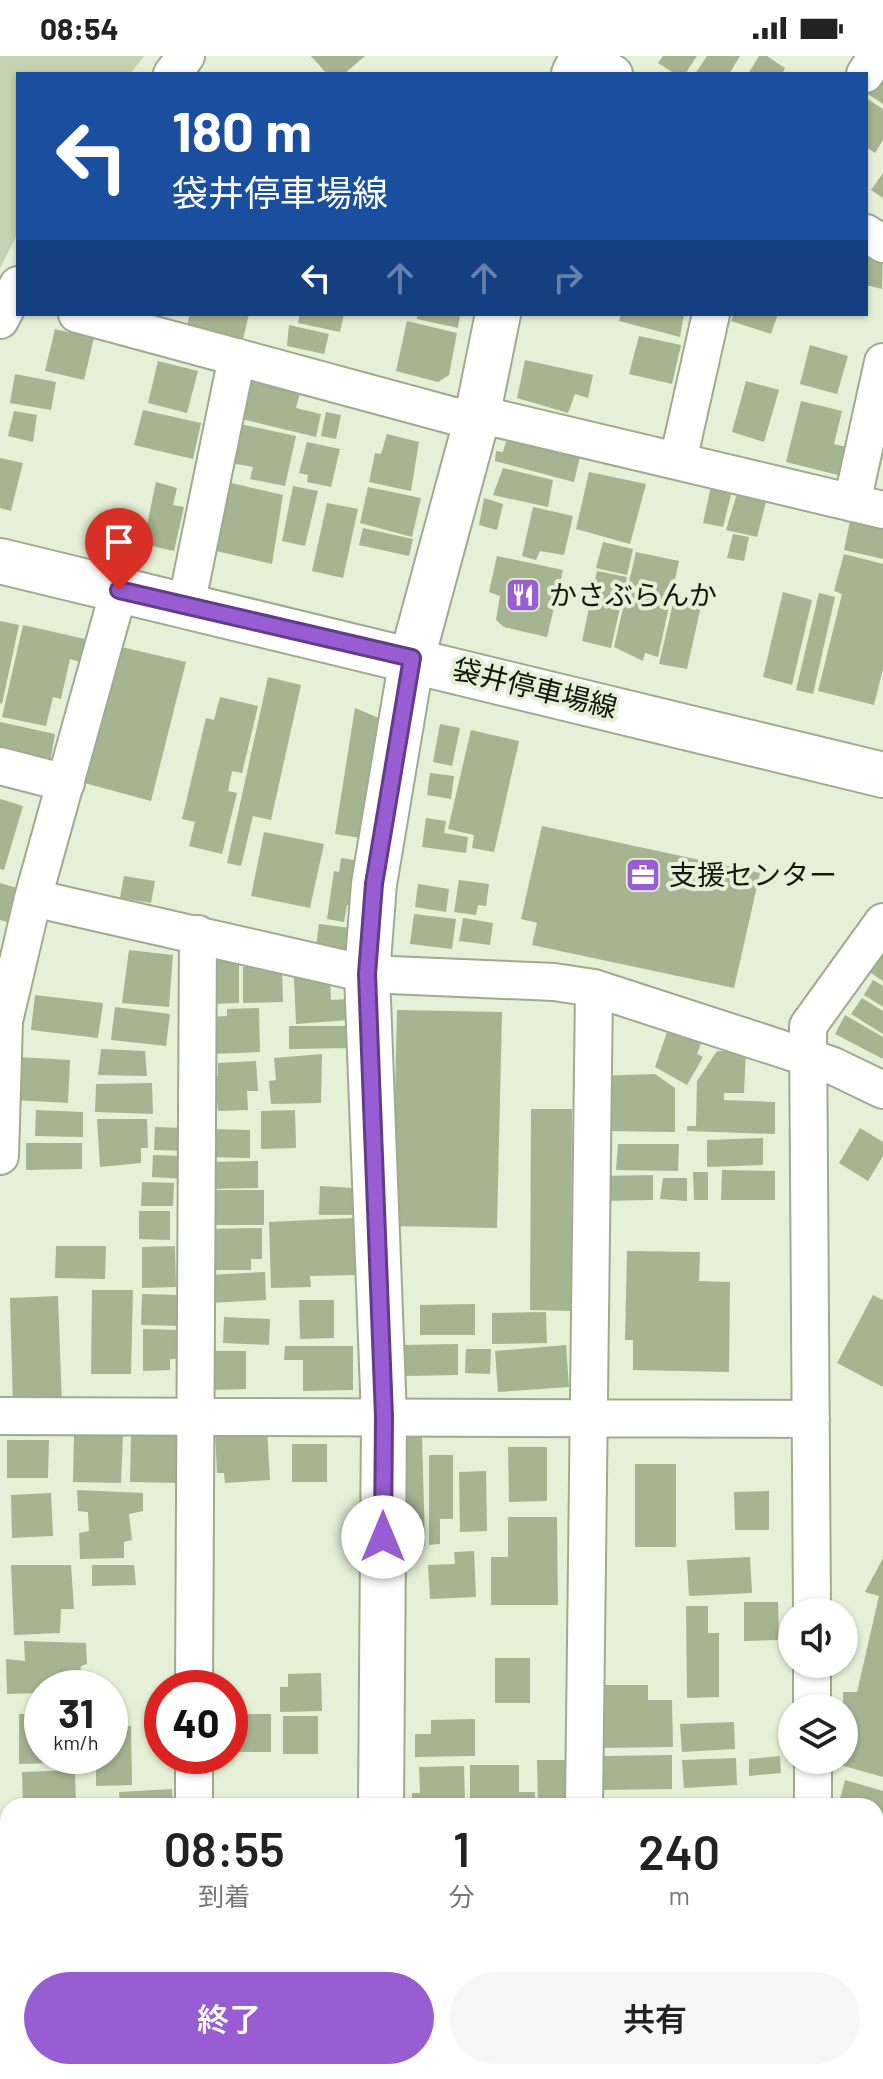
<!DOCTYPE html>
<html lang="ja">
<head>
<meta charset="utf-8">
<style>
  body { margin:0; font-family:Barlow,"Noto Sans JP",sans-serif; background:#f6f6f6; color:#222; height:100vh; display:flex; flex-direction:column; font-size:30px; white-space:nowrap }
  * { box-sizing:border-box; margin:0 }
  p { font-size:26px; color:#767676 }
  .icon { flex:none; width:44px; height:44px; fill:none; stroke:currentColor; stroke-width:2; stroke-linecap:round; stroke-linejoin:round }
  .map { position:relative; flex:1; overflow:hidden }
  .sheet { position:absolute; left:0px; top:1742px; width:884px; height:282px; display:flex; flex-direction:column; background:#fff; border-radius:24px 24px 0 0; box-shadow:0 2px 6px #0004 }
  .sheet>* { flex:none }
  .hud { position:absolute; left:16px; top:16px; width:852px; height:244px; border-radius:0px; box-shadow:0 2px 6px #0004; background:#1a4fa0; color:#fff; overflow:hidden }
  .buttons { position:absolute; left:778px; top:1542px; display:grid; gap:16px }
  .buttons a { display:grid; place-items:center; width:80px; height:80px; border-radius:50%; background:#fff; box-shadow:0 2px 6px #0004; font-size:40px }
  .speed { position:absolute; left:24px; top:1614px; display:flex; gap:16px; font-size:40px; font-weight:700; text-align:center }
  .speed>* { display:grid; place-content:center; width:104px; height:104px; border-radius:50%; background:#fff; box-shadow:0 2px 6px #0004; line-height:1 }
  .speed small { font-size:20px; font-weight:400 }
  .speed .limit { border:12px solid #d22; background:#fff; color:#111 }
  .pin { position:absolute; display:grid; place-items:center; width:68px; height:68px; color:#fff; margin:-82px -34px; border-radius:50% 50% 50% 0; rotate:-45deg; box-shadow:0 0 8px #0007 }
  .pin .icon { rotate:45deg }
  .me { position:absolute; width:88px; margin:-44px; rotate:0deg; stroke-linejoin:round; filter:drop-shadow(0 0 6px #0008) }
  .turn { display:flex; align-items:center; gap:28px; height:168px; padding:0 24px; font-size:36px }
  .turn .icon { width:104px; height:104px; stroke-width:2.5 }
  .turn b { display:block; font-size:56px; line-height:68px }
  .lanes { display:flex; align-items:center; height:76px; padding:0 24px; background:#0003; justify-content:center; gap:40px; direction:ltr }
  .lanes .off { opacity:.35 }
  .eta { display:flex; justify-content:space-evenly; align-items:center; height:136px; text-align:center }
  .eta b { font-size:48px; font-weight:600; line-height:56px }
  .primary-button { display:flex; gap:16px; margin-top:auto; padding:16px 24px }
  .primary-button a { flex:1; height:92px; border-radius:48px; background:#985cd3; color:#fff; font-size:32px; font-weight:600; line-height:92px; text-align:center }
  .primary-button a+a { background:#f6f6f6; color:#222 }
  .status { display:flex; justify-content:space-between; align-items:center; height:56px; padding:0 40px; background:#fff; direction:ltr }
  .status svg { height:22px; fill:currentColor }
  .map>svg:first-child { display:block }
</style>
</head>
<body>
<div class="status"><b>08:54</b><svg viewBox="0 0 49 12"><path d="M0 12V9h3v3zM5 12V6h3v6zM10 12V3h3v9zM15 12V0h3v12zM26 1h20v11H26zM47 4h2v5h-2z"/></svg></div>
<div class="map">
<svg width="883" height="2023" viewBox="0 0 883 2023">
  <rect width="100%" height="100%" fill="#e5f0d6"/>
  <!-- green -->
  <path fill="#c4d2b1" d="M0,0H144L130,18H18V177L0,212Z"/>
  <!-- building -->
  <path fill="#a6b491" d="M311,0H365L344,18H327Z
    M663,0H697L685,18H675L658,7Z
    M707,0H740L729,18H695Z
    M759,0H767L785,12L782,18H748Z
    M883,0V48L866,37V25Z
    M866,42L883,53V84L875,97L866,91Z
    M883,117V142L871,134Z
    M866,188L883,192L882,233L866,229Z
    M190,258H249L243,283L187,269Z
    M300,258H344L340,276L298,267Z
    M418,258H460L458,272L417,263Z
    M621,258H684L680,281L619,265Z
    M734,258H778L771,278L731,265Z
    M407,265L457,277L449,319L438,326L396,315Z
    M289,269L329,278L324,298L287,290Z
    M55,273L94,282L84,324L45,315Z
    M639,280L681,289L672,328L629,318Z
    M810,289L848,300L837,338L800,328Z
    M525,304L593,319L588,342L575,338L568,357L517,342Z
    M158,305L198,315L187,357L148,347Z
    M15,318L56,326L51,354L10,347Z
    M746,325L779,334L764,386L732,376Z
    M251,326L300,337L296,352L321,358L316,381L242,363Z
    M801,345L842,355L834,388L854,393L846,421L786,406Z
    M143,354L201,367L193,403L134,389Z
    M14,355L37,359L33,386L8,380Z
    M326,356L341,359L336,383L321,380Z
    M240,368L296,380L285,430L250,423L253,411L231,407Z
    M387,378L419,386L411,435L369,426L375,397L381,398Z
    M508,378L581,397L574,426L495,405L496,395L503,396Z
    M307,386L340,393L331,431L307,426L308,419L299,417Z
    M0,402L23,407L11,455L0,452Z
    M503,412L553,424L548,451L493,439Z
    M589,416L646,428L630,488L576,473Z
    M156,426L177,432L173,449L184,451L174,495L143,488Z
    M227,426L283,439L272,508L212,494Z
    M712,426L733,431L723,471L703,467Z
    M293,430L318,435L305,490L282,485Z
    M368,431L421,442L412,481L360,467Z
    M739,431L768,438L757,481L726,474Z
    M484,442L503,448L497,474L479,469Z
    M327,447L358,453L343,522L312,515Z
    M533,451L573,460L564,499L540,495L536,504L522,500Z
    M851,460L883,468V503L844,494Z
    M363,472L413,483L409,500L359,489Z
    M733,478L749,481L744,505L727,502Z
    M603,486L633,493L627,519L596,512Z
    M636,496L679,505L658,601L645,597L643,605L614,591Z
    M844,498L883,508V613L874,649L818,635L842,538L834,535Z
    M497,500L563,514L547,581L504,571L496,564L500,540L489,536Z
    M597,515L627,521L611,592L582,585Z
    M783,536L812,544L792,629L763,621Z
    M819,537L835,541L813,638L796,634Z
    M674,543L701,550L687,613L659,608Z
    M0,565L19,569L2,648L0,647Z
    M23,569L85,583L80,606L70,603L61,643L53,641L46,670L2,661Z
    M113,589L186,606L151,745L77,725Z
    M268,621L301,629L271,764L253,760L241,810L227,807Z
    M220,641L258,650L242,717L232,715L228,735L237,737L222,798L189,790L195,766L182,763L206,662L214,664Z
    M355,652L386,665L367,783L335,778Z
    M0,666L55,678L50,707L0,697Z
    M440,668L460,672L452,710L433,706Z
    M471,674L519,685L494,796L472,792L474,779L448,773Z
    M430,717L454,720L451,743L427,739Z
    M0,743L23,750L4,814L0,813Z
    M426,762L446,765L444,777L468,781L466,797L422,791Z
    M542,770L760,817L734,932L532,889L537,867L521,863Z
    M264,776L324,788L310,852L251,840Z
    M341,802L366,806L360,851L347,849L344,866L327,863L334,815L339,816Z
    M124,820L155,825L151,847L120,842Z
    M459,824L489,828L486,850L478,849L476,859L454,856Z
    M0,827L17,832L7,866L0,864Z
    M418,828L449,833L446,856L415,851Z
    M414,858L456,863L452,893L410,888Z
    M463,862L493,867L490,889L459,885Z
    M319,868L350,872L347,895L316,891Z
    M129,894L173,899L169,951L122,947Z
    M883,899V925L871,917Z
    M208,905H239V947L208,948Z
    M282,909L283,946L243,947V911Z
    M330,920L331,944L347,943L349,964L296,968L294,922Z
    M873,924L883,930V951L864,939Z
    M35,939L103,947L98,982L31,974Z
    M862,942L883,955V978L851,958Z
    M115,951L170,958L166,990L111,984Z
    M259,952L260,996L212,998L210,961L227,960V953Z
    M397,954L502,956L497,1172L392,1170Z
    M845,959L883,981V1003L835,978Z
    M289,970H355V992L289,993Z
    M669,970L703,982L697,998L703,1001L687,1029L655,1011Z
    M101,993L145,995L147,1020L98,1019Z
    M717,995L746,996L744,1037H724V1044L775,1046V1078L687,1075V1070H696L697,1025Z
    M322,998L321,1047L271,1048L269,1025L276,1024L274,1002Z
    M17,1001L70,1004L68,1047L14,1044Z
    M256,1005L258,1035H247L248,1054L218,1055L217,1046L209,1047L207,1021L218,1020V1007Z
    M655,1018L675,1032V1076L604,1075L599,1020Z
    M152,1027L153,1058L95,1056L96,1028Z
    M531,1053H572L571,1255L530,1254Z
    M36,1054L83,1056V1081L35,1080Z
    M295,1054L296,1092L261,1093V1055Z
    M97,1063H147L148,1092H141V1107L100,1111Z
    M155,1071L186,1072L185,1095L154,1094Z
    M860,1072L883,1086V1100L868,1125L839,1107Z
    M208,1073L250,1074V1102L208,1101Z
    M763,1082V1109L707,1111V1084Z
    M26,1087H82V1113L26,1114Z
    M618,1088H679L678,1115L616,1114Z
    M153,1099L184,1100V1123L152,1121Z
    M258,1105V1132L210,1133V1106Z
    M722,1114L775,1115V1144H721Z
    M693,1116H708V1144H694Z
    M653,1119V1144L601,1145L602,1120Z
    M663,1122H687V1145L660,1143Z
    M142,1126L174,1127L173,1150H141Z
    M320,1130L354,1132V1159H319Z
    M209,1134H264V1169H209Z
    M139,1155H170V1184L139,1183Z
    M354,1162L356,1219L310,1220L311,1231L271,1232L269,1166Z
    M262,1172V1203H251V1214H216V1201L209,1202V1173Z
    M56,1190H106L105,1223L55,1222Z
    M175,1190L176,1231L142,1232V1191Z
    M627,1195L700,1196L699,1225L730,1226L729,1316L633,1314V1284H625Z
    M265,1216L266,1244L209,1247L208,1219Z
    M92,1234H133L131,1318H91Z
    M142,1238L181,1239V1270L141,1269Z
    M873,1239L883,1244V1331L837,1307Z
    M58,1240L62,1350L13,1352L10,1242Z
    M299,1244H334V1282L300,1283Z
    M475,1248V1279H420V1249Z
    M546,1256L547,1287L492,1288V1257Z
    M224,1261L270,1263L269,1289L223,1287Z
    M143,1273L181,1274V1303H170V1314L143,1315Z
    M458,1288V1319L403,1320V1289Z
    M566,1289L569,1331L498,1336L495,1295Z
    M285,1290H353V1334L303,1335V1304H284Z
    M466,1293H491L490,1318L465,1317Z
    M211,1295H246V1333L211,1334Z
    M267,1372L270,1424L225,1427L224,1417H217L215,1376Z
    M131,1377L180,1378L179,1427L130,1426Z
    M74,1378H123L121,1427L73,1426Z
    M402,1379H422L425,1490H404Z
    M7,1384H49L48,1422H7Z
    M292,1388H327V1426H292Z
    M508,1391H547V1445L509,1446Z
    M429,1399H453V1463H440V1488L429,1489Z
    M635,1408H676V1491H635Z
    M486,1415L487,1475L460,1476L459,1416Z
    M77,1434L143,1437V1455L129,1458L132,1484L124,1486V1502L80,1503L79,1477L89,1475L88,1456L78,1455Z
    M769,1435V1474H735L734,1436Z
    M51,1437L53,1480L12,1482L11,1439Z
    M508,1461H557L558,1549H491V1501H508Z
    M474,1495L476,1541L430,1543L428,1509L455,1508L454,1496Z
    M750,1501L752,1537L689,1540L687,1504Z
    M883,1502V1721L833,1707V1704H844L843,1636H857L879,1540L865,1536Z
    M11,1509H71L74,1553H61L60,1577L14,1579Z
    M92,1509H134L136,1529L92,1530Z
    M744,1546H778L779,1584L744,1585Z
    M686,1550H708V1577H719V1641L687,1642Z
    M24,1585L86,1587L87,1608L81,1610L79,1627L92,1625V1632H42V1637L7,1638L6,1603L25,1605Z
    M495,1602H530V1647H495Z
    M321,1617L322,1655L280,1656V1631H288V1618Z
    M595,1629H648V1644H672L673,1691L596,1692Z
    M19,1658H42V1700H81L82,1706L19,1708Z
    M236,1658H271V1696H236Z
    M283,1660H318V1698H283Z
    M475,1663V1700L415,1701V1678H431V1664Z
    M734,1666L735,1693L682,1696L680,1668Z
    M110,1670H131L132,1729L96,1730V1700H110Z
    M672,1699V1733L604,1734V1700Z
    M780,1700L781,1717L749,1720V1703Z
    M736,1702L737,1729L684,1732L682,1704Z
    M537,1704H573V1750H538Z
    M470,1709H519V1736H535V1750H470Z
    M464,1710L465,1750H412V1737H420L419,1711Z
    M75,1714L76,1750H23L22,1716Z
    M845,1724L883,1735V1786L876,1784V1750H838Z
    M172,1733L173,1750H120L119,1736Z
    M876,1964H883V1995H876Z
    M0,1975H8V2004H0Z
    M876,2001H883V2023H844V2016H876Z
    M0,2015L27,2016V2023H0Z
    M93,2016H147V2022H93Z
    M155,2016H190V2023H155Z
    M475,2016H513V2023H476Z
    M615,2016H645V2023H615Z
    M674,2016H787V2023H674Z"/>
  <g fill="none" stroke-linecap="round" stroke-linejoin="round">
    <!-- minor casing -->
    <g stroke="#9faa91" stroke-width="40">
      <path id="minor" d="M585,0L614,18
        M172,18L186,0
        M865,18L877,0
        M866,177L883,188
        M77,258L476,366
        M0,264L18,229
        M478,358L883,454
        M678,405L711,258
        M852,447L883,306
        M186,550L237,301
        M0,710L66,727
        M33,842L367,918L554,926L594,932L831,1009L883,1034
        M0,1100L4,965L33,842L119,534
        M0,1360L811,1363
        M812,1556L808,970L883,866
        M812,1608V1652
        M194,1632L198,878
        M194,1700V1750
        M813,1704V1750
        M584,1750L594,932
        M0,1887V1917
        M876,1917H883
        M582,2016V2023
        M78,2023L79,2016
        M221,2023V2016
        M813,2023V2016"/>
    </g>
    <!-- tertiary casing -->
    <g stroke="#9faa91" stroke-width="48">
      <path id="tertiary" d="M574,18L583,0
        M381,1750L384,1361L367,918L374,828L412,602L476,366L498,258
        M381,2016V2023"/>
    </g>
    <!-- secondary casing -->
    <g stroke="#9faa91" stroke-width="48">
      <path id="secondary" d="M0,505L883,719"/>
    </g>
    <!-- minor -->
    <use href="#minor" stroke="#fff" stroke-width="36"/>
    <!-- tertiary -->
    <use href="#tertiary" stroke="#fff" stroke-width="44"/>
    <!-- secondary -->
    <use href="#secondary" stroke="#fff" stroke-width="44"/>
  </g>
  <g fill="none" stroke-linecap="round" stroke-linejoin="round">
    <!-- route casing -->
    <g stroke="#633c89" stroke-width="20">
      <path id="route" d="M119,534L412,602L374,828L367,918L384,1361L383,1481"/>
    </g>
    <!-- route -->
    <use href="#route" stroke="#985cd3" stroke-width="14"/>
  </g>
  <!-- icons -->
  <defs>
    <g id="restaurant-square" transform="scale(1.8)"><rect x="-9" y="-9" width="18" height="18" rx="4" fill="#985cd3" stroke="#e5f0d6"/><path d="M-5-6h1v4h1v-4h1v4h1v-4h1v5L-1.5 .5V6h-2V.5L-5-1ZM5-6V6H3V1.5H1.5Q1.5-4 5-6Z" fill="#fff"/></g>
    <g id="office-square" transform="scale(1.8)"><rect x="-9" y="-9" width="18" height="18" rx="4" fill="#985cd3" stroke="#e5f0d6"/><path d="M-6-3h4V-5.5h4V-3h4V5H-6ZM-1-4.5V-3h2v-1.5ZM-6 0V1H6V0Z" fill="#fff"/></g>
  </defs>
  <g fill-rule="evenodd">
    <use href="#restaurant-square" x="523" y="539"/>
    <use href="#office-square" x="643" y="819"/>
  </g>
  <g text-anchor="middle" stroke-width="8" stroke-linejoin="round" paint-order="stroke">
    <!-- poi labels -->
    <g font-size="28" fill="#14170e" stroke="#e5f0d6" text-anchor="start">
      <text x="549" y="549">かさぶらんか</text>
      <text x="669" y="829">支援センター</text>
    </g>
    <!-- street labels -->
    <g font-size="28" fill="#14170e" stroke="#e5f0d6">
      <text transform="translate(535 632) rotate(14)" y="10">袋井停車場線</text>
    </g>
  </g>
</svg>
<div class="buttons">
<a><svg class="icon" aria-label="sound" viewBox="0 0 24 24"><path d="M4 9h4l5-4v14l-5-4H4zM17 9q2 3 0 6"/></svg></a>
<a><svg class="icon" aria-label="layers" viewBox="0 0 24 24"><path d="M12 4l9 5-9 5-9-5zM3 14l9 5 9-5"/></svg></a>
</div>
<div class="speed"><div>31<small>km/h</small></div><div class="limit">40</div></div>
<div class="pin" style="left:119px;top:534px;background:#d93025"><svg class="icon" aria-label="arrive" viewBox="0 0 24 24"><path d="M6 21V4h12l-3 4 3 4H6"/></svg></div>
<svg class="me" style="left:383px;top:1481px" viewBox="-20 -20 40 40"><circle r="19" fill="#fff"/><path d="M0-13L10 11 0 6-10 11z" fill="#985cd3"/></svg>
<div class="hud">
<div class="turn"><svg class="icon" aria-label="left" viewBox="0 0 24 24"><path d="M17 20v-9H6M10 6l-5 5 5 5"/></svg><div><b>180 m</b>袋井停車場線</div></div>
<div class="lanes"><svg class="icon" aria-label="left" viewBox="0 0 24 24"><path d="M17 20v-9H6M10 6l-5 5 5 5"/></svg><svg class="icon off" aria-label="ahead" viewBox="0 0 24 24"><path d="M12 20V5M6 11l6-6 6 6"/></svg><svg class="icon off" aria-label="ahead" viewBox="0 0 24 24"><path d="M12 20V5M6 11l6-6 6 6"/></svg><svg class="icon off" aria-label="right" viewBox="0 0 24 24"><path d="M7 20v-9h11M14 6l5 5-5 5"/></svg></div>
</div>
<section class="sheet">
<div class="eta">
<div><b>08:55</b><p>到着</p></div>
<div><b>1</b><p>分</p></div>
<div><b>240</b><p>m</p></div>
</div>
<div class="primary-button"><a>終了</a><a>共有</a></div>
</section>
</div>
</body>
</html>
